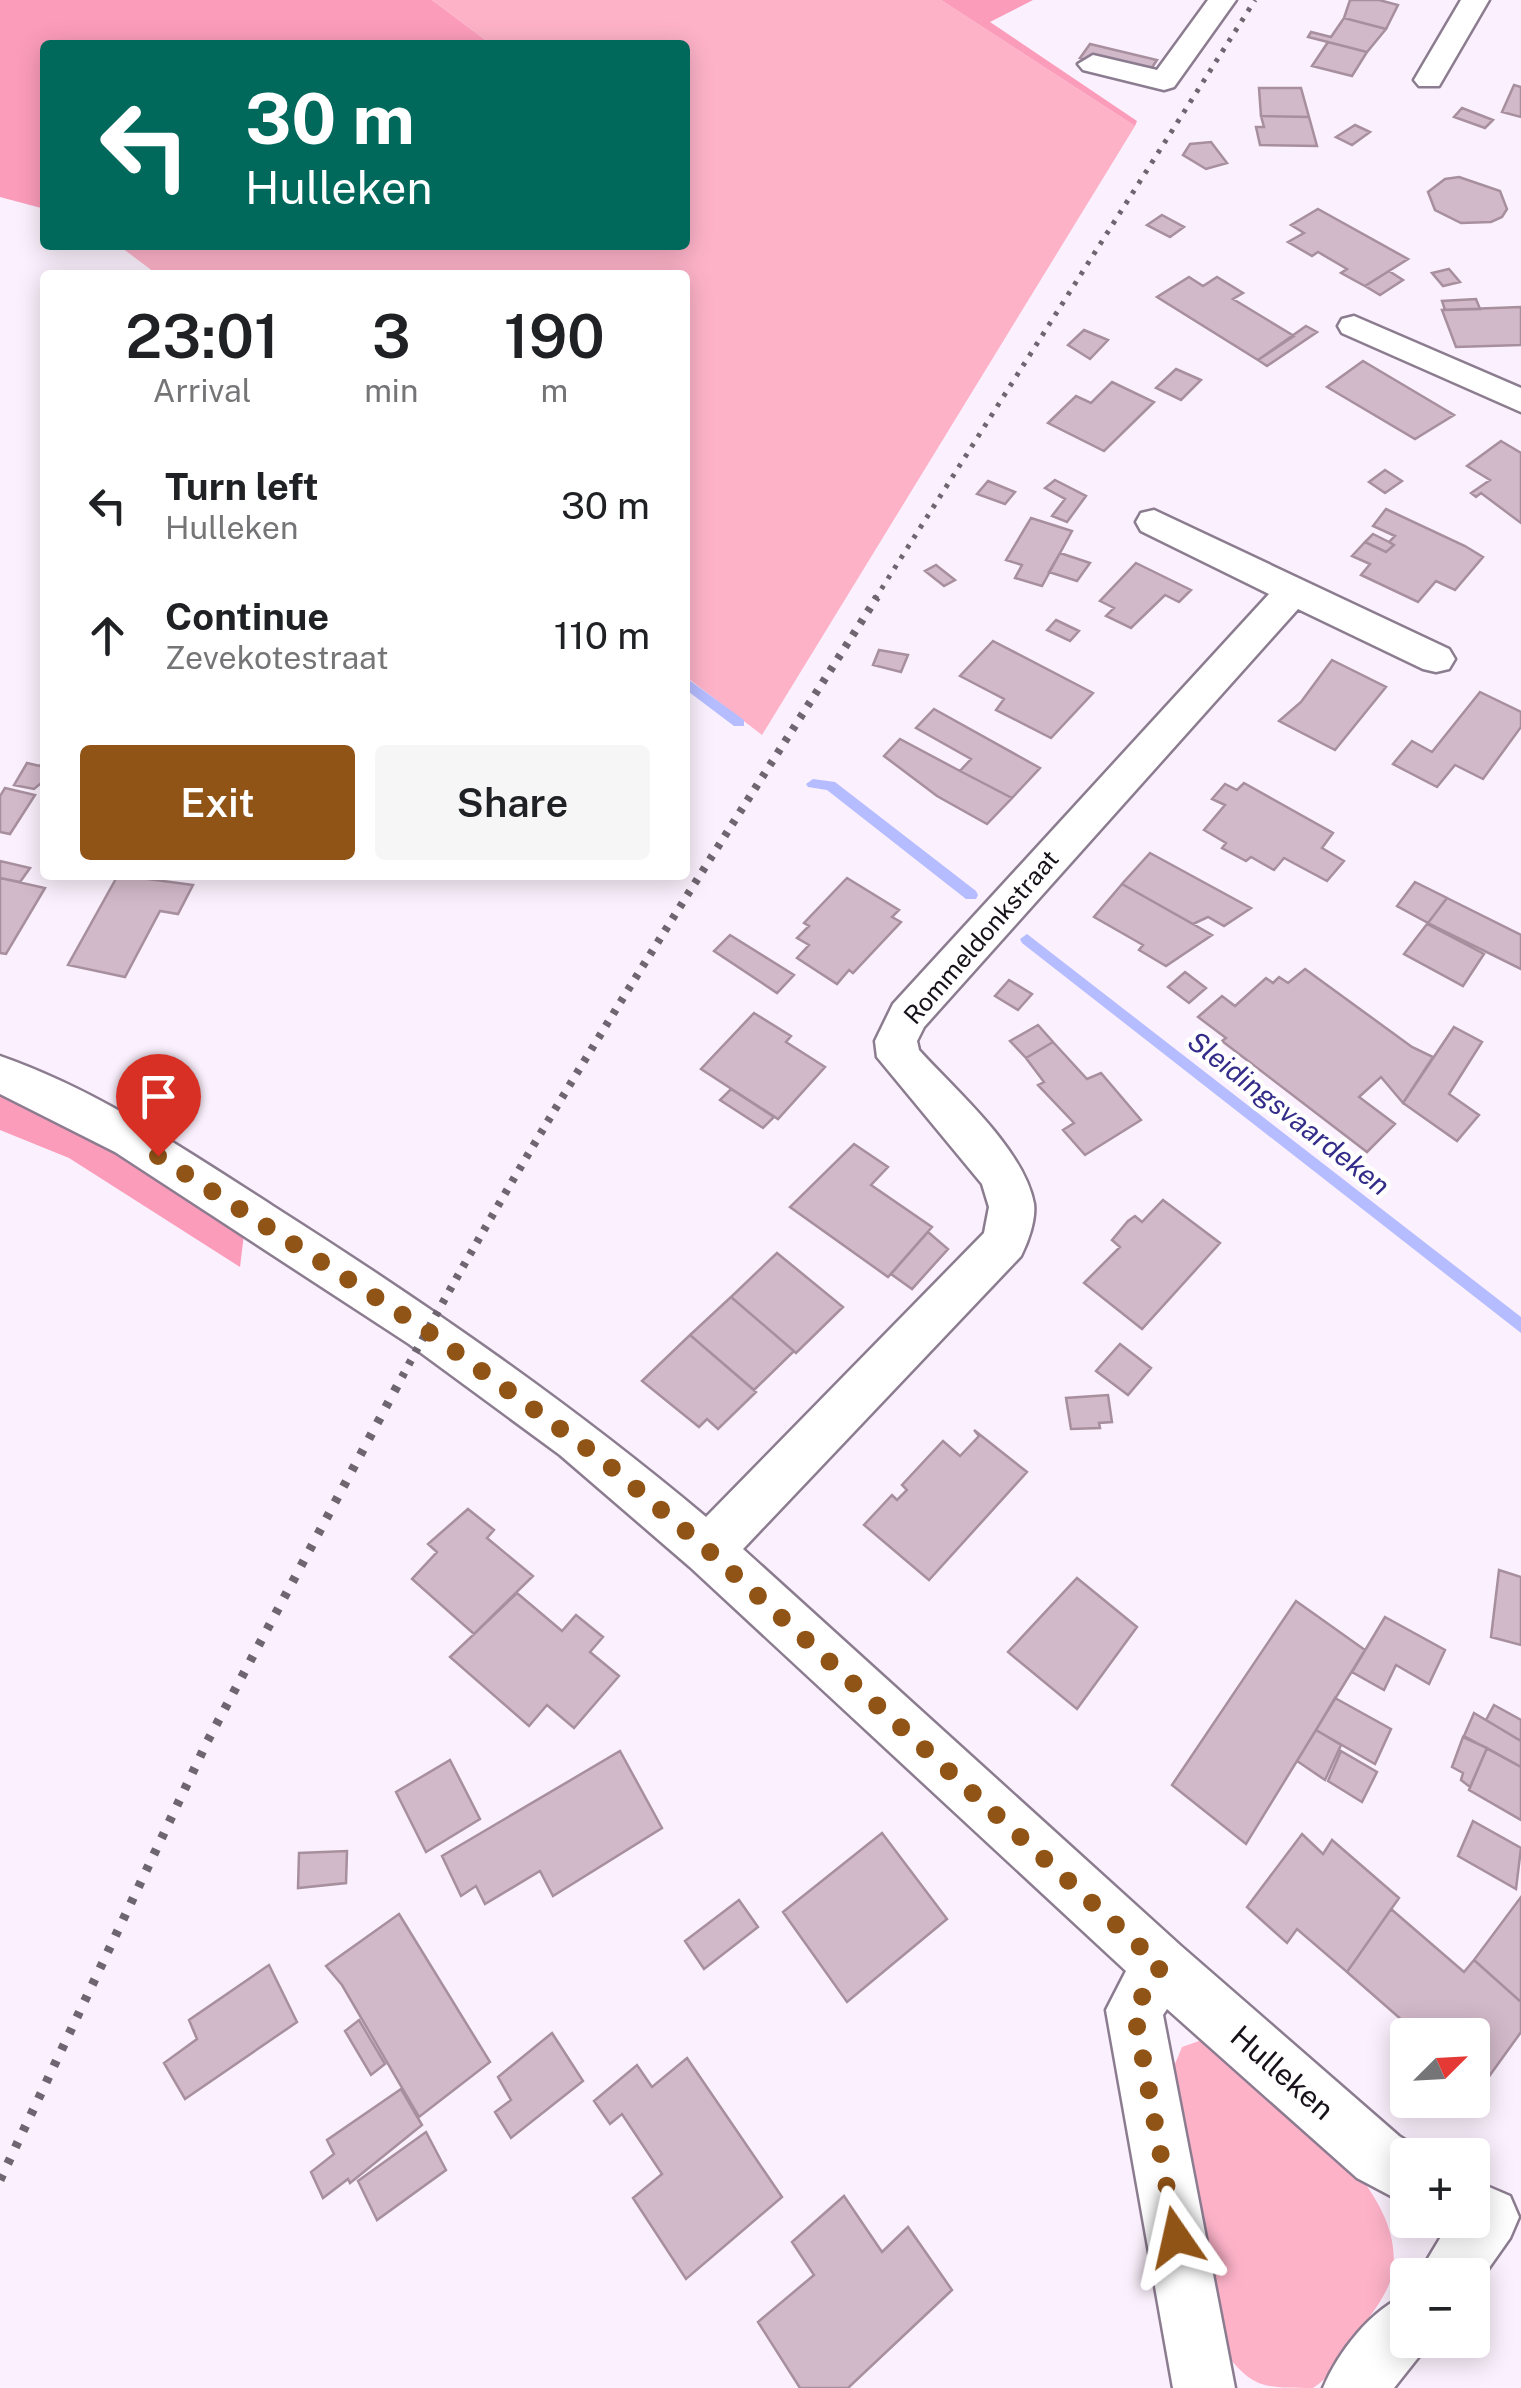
<!DOCTYPE html>
<html lang="en">
<head>
<meta charset="utf-8">
<style>
  body { margin:0; font-family:"Public Sans",sans-serif; background:#f6f6f6; color:#202124; height:100vh; display:flex; flex-direction:column; font-size:38px; white-space:nowrap }
  * { box-sizing:border-box; margin:0 }
  p { font-size:32px; color:#757577 }
  .icon { flex:none; width:55px; height:55px; fill:none; stroke:currentColor; stroke-width:2; stroke-linecap:round; stroke-linejoin:round }
  .map { position:relative; flex:1; overflow:hidden }
  .side { position:absolute; left:40px; top:270px; width:650px; height:610px; display:flex; flex-direction:column; background:#fff; border-radius:10px; box-shadow:0 5px 25px #0003 }
  .side>* { flex:none }
  .banner { position:absolute; left:40px; top:40px; width:650px; height:210px; border-radius:10px; box-shadow:0 5px 25px #0003; background:#00695c; color:#fff; overflow:hidden }
  .needle { width:65px; rotate:66deg }
  .tools { position:absolute; left:1390px; top:2018px; display:grid; gap:20px }
  .tools a { display:grid; place-items:center; width:100px; height:100px; border-radius:10px; background:#fff; box-shadow:0 5px 25px #0003; font-size:50px }
  .pin { position:absolute; display:grid; place-items:center; width:85px; height:85px; color:#fff; margin:-102px -42px; border-radius:50% 50% 50% 0; rotate:-45deg; box-shadow:0 0 10px #0007 }
  .pin .icon { rotate:45deg }
  .me { position:absolute; width:110px; margin:-55px; rotate:349deg; stroke-linejoin:round; filter:drop-shadow(0 0 8px #0008) }
  .turn { display:flex; align-items:center; gap:35px; height:210px; padding:0 40px; font-size:45px }
  .turn .icon { width:130px; height:130px; stroke-width:2.5 }
  .turn b { display:block; font-size:70px; line-height:85px }
  .eta { display:flex; justify-content:space-evenly; align-items:center; height:170px; text-align:center }
  .eta b { font-size:60px; font-weight:600; line-height:70px }
  .primary-button { display:flex; gap:20px; margin-top:auto; padding:20px 40px }
  .primary-button a { flex:1; height:115px; border-radius:10px; background:#915417; color:#fff; font-size:40px; font-weight:600; line-height:115px; text-align:center }
  .primary-button a+a { background:#f6f6f6; color:#202124 }
  ul { padding:0; list-style:none }
  li { display:flex; align-items:center; gap:30px; height:130px; padding:0 40px }
  li div { flex:1 }
  li b { display:block; font-size:38px }
  li em { font-style:normal }
  .map>svg:first-child { display:block }
</style>
</head>
<body>
<div class="map">
<svg width="1521" height="2388" viewBox="0 0 1521 2388">
  <rect width="100%" height="100%" fill="#fbf0fd"/>
  <!-- green -->
  <path fill="#fdb2c8" d="M432,0H941L1135,126L762,735L685,676V275H158L118,245H685V45H492Z
    M1199,2041L1217,2045C1274,2096 1411,2186 1392,2275C1388,2293 1372,2314 1361,2328C1348,2347 1333,2376 1313,2388C1260,2388 1253,2388 1222,2349L1170,2076L1182,2047Z"/>
  <!-- forest -->
  <path fill="#fb9cba" d="M0,0H432L492,45H45V209L0,197Z
    M941,0H1033L990,22L1137,121L1135,126Z
    M0,1091L119,1150L244,1234L240,1267L69,1158L0,1130Z"/>
  <g fill="none" stroke-linecap="round" stroke-linejoin="round">
    <!-- stream -->
    <path fill="#b5bcff" fill-rule="evenodd" d="M685,677L744,720V726H734L685,689Z
      M813,779L835,782L976,891L978,895L976,899H966L827,790L808,787L806,784Z
      M1027,934L1521,1317V1333L1022,943L1020,939Z"/>
  </g>
  <!-- building -->
  <path fill="#d2b9c9" stroke="#a78f9e" stroke-width="2.5" d="M1350,0H1379L1398,5L1386,29L1344,18Z
    M1344,18L1386,29L1367,52L1308,37L1311,32L1331,37Z
    M1328,42L1367,52L1352,76L1312,66Z
    M1090,44L1157,60L1147,75L1080,58Z
    M1514,85L1521,87V117L1502,112Z
    M1259,88H1301L1309,117L1261,116Z
    M1462,108L1493,120L1485,128L1454,117Z
    M1261,116L1309,117L1317,146L1260,145L1256,127H1264Z
    M1355,125L1370,132L1352,145L1336,137Z
    M1211,142L1227,163L1206,169L1183,155L1190,144Z
    M1459,177L1500,191L1507,209L1502,217L1491,222L1461,223L1435,210L1428,192L1445,179Z
    M1318,209L1408,259L1365,286L1341,273L1347,269L1318,252L1312,256L1288,242L1304,233L1291,225Z
    M1162,215L1184,227L1170,237L1147,225Z
    M1449,269L1460,282L1443,286L1432,273Z
    M1389,271L1403,280L1380,295L1365,286Z
    M1189,277L1203,286L1217,277L1243,293L1233,299L1294,336L1258,360L1157,297Z
    M1476,299L1480,309L1445,310L1442,301Z
    M1521,307V345L1456,347L1442,310Z
    M1306,326L1317,332L1267,366L1258,360Z
    M1084,330L1108,340L1090,359L1068,345Z
    M1363,361L1454,415L1415,439L1327,387Z
    M1176,369L1201,380L1181,400L1156,388Z
    M1112,382L1154,402L1104,451L1048,423L1076,396L1091,403Z
    M1501,441L1521,453V523L1481,493L1476,497L1471,493L1490,480L1467,466Z
    M1385,470L1402,481L1385,493L1369,482Z
    M1055,480L1086,496L1067,522L1052,516L1065,499L1045,488Z
    M988,481L1015,492L1005,504L977,494Z
    M1386,509L1465,546L1483,557L1455,590L1436,581L1418,602L1361,575L1370,564L1352,556L1365,542L1386,552L1394,545L1389,542L1395,536L1373,526Z
    M1031,518L1072,531L1042,586L1015,578L1022,565L1006,560Z
    M1373,534L1389,542L1394,545L1386,552L1365,542Z
    M1060,553L1090,563L1077,581L1049,572Z
    M1136,563L1191,590L1179,602L1165,595L1131,628L1106,616L1114,608L1100,601Z
    M936,565L955,580L944,586L925,571Z
    M1056,620L1079,631L1070,641L1047,630Z
    M993,641L1093,693L1051,738L996,710L1004,699L960,676Z
    M879,650L908,655L901,672L873,665Z
    M1332,660L1386,687L1335,750L1279,721L1301,702Z
    M1480,692L1521,712V727L1483,779L1455,765L1437,787L1393,764L1412,741L1432,752Z
    M934,709L1040,768L1012,798L960,771L971,759L916,728Z
    M900,739L960,771L1012,798L987,824L937,796L884,756Z
    M45,758V780L34,789L14,785L27,763L40,766Z
    M1244,783L1333,833L1322,848L1344,861L1327,881L1284,858L1274,870L1251,857L1246,861L1222,848L1226,843L1204,830L1225,805L1212,799L1225,784L1237,790Z
    M5,788L35,795L10,834L0,832V796Z
    M1150,853L1251,908L1224,926L1208,917L1193,924L1122,884Z
    M0,861L30,868L20,882L0,878Z
    M118,875L193,885L178,914L160,911L125,977L68,965Z
    M0,878L45,888L6,954L0,953Z
    M847,878L899,910L892,917L901,922L853,973L849,970L837,984L797,958L809,945L797,938L809,926L804,923Z
    M1415,882L1447,898L1428,923L1397,906Z
    M1122,884L1193,924L1212,935L1166,966L1139,950L1143,945L1094,917Z
    M1447,898L1521,935V969L1428,923Z
    M1427,924L1484,954L1463,986L1404,954Z
    M730,935L794,975L777,993L714,951Z
    M1305,969L1412,1047L1433,1057L1403,1103L1381,1077L1359,1097L1395,1124L1367,1152L1222,1041L1226,1038L1198,1017L1222,996L1235,1006L1266,978L1273,983L1279,977L1288,983Z
    M1185,972L1206,988L1189,1003L1168,987Z
    M1009,980L1032,994L1018,1010L995,996Z
    M754,1013L791,1036L786,1042L825,1067L778,1119L701,1069Z
    M1038,1025L1053,1042L1026,1058L1010,1041Z
    M1454,1027L1482,1042L1449,1094L1479,1115L1457,1141L1403,1103Z
    M1053,1042L1087,1079L1101,1073L1141,1120L1085,1155L1063,1130L1074,1123L1038,1085L1044,1082L1026,1058Z
    M731,1089L774,1117L763,1128L720,1100Z
    M854,1144L888,1167L871,1185L932,1227L888,1277L790,1207Z
    M1163,1200L1220,1243L1142,1329L1084,1283L1120,1247L1112,1240L1128,1221L1135,1216L1142,1222Z
    M928,1232L948,1249L912,1289L891,1274Z
    M777,1253L843,1307L796,1353L731,1297Z
    M731,1297L794,1351L754,1390L690,1335Z
    M690,1335L756,1392L718,1429L707,1419L699,1427L642,1381Z
    M1120,1344L1151,1368L1128,1395L1096,1371Z
    M1108,1395L1112,1422L1099,1423L1100,1428L1071,1429L1066,1398Z
    M974,1430L1027,1472L929,1580L864,1525L892,1495L897,1500L907,1490L902,1485L943,1441L960,1456L979,1436Z
    M468,1509L494,1530L487,1538L533,1576L474,1634L412,1579L437,1552L428,1544Z
    M1499,1570L1521,1577V1645L1491,1637Z
    M1077,1578L1137,1627L1077,1709L1008,1652Z
    M517,1593L562,1631L576,1615L603,1637L590,1652L619,1676L574,1728L547,1705L529,1726L450,1657Z
    M1296,1601L1365,1650L1246,1844L1172,1785Z
    M1385,1617L1445,1650L1429,1684L1396,1665L1384,1690L1352,1672Z
    M1335,1698L1391,1729L1375,1764L1316,1730Z
    M1494,1705L1521,1720V1741L1486,1720Z
    M1474,1713L1521,1741V1767L1464,1736Z
    M1316,1730L1341,1745L1325,1780L1297,1761Z
    M1463,1737L1487,1748L1470,1787L1461,1780L1463,1773L1452,1767Z
    M1487,1748L1521,1767V1820L1469,1790Z
    M620,1751L662,1828L553,1896L540,1871L485,1904L476,1886L461,1896L442,1856Z
    M1341,1751L1377,1772L1362,1802L1328,1781Z
    M450,1760L480,1819L426,1852L396,1792Z
    M1473,1821L1521,1848L1516,1889L1458,1856Z
    M882,1833L947,1919L847,2002L783,1912Z
    M1302,1834L1323,1854L1332,1840L1399,1898L1347,1972L1297,1929L1287,1943L1247,1907Z
    M347,1851L346,1883L298,1888L299,1853Z
    M1521,1897V2002L1474,1960Z
    M739,1900L758,1927L704,1969L685,1941Z
    M1391,1909L1464,1972L1474,1960L1521,2002V2032L1480,2089L1472,2082V2035H1419L1347,1972Z
    M399,1914L490,2062L419,2117L342,1985L326,1966Z
    M269,1965L297,2022L185,2099L164,2063L197,2039L189,2020Z
    M359,2020L385,2064L371,2075L345,2031Z
    M552,2033L583,2081L511,2138L495,2112L511,2100L498,2077Z
    M687,2058L782,2197L686,2279L633,2198L662,2174L622,2114L610,2124L594,2101L637,2065L652,2087Z
    M401,2089L422,2125L350,2183L348,2179L323,2198L311,2172L334,2154L327,2140Z
    M426,2132L446,2170L377,2220L358,2181Z
    M844,2196L882,2252L908,2227L952,2290L848,2388H800L758,2322L814,2275L792,2242Z"/>
  <g fill="none" stroke-linecap="round" stroke-linejoin="round">
    <!-- minor casing -->
    <g stroke="#8c7c90" stroke-width="5">
      <path id="minor" d="M1208,0H1236L1174,87L1164,90L1083,70L1078,64L1093,55L1157,70Z
        M1461,0H1489L1439,86H1419L1414,80Z
        M1354,316L1521,388V412L1342,333L1338,326L1342,319Z
        M1154,510L1449,649L1455,659L1449,669L1436,672L1423,669L1298,609L924,1027L917,1041L919,1050C956,1091 1024,1149 1034,1204C1036,1220 1028,1242 1021,1256L743,1549L1181,1946L1399,2136L1429,2155H1408V2205L1357,2178L1167,2009L1163,2015L1235,2388H1173L1106,2010L1126,1971L690,1567L560,1455L409,1344L115,1152L0,1094V1056C98,1090 187,1151 273,1206C424,1302 569,1402 706,1517L984,1233L989,1207L982,1184L877,1057L875,1041L893,1004L1269,594L1141,531L1136,522L1141,513Z
        M1489,2187L1510,2196L1519,2217L1510,2238L1472,2292V2275H1418L1451,2220H1472V2194Z
        M1408,2294V2340H1432L1394,2388H1323C1338,2352 1371,2309 1408,2294Z"/>
    </g>
    <!-- minor -->
    <use href="#minor" fill="#fff" fill-rule="evenodd"/>
    <!-- rail-far2 -->
    <path stroke="#6d656f" stroke-width="5" stroke-dasharray="4 8" stroke-linecap="butt" d="M875,599L1255,0"/>
    <!-- rail-far1 -->
    <path stroke="#6d656f" stroke-width="8" stroke-dasharray="5 9" stroke-linecap="butt" d="M402,1377C546,1109 714,854 877,597"/>
    <!-- rail -->
    <path stroke="#6d656f" stroke-width="9" stroke-dasharray="6 12" stroke-linecap="butt" d="M0,2180L207,1742L403,1375"/>
  </g>
  <g fill="none" stroke-linecap="round" stroke-linejoin="round">
    <!-- route -->
    <path stroke="#915417" stroke-width="18" stroke-dasharray="0 32.4" d="M158,1156L426,1330L604,1461L708,1550L1161,1966L1134,2010L1176,2237"/>
  </g>
  <g text-anchor="middle" stroke-width="9" stroke-linejoin="round" paint-order="stroke">
    <!-- street labels -->
    <g font-size="25" fill="#171119" stroke="#fff">
      <text transform="translate(981 937) rotate(-49)" y="9">Rommeldonkstraat</text>
    </g>
    <!-- water labels -->
    <g font-size="28" font-style="italic" fill="#332d89" stroke="#fff">
      <text transform="translate(1289 1113) rotate(38)" y="10">Sleidingsvaardeken</text>
    </g>
    <!-- near-street labels -->
    <g font-size="30" fill="#171119" stroke="#fff">
      <text transform="translate(1282 2073) rotate(41)" y="10">Hulleken</text>
    </g>
  </g>
</svg>
<div class="tools">
<a><svg class="needle" viewBox="-14 -14 28 28"><path d="M0-13l5 13h-10z" fill="#e53935"/><path d="M0 13l5-13h-10z" fill="#757577"/></svg></a>
<a>+</a>
<a>−</a>
</div>
<div class="pin" style="left:158px;top:1156px;background:#d93025"><svg class="icon" aria-label="arrive" viewBox="0 0 24 24"><path d="M6 21V4h12l-3 4 3 4H6"/></svg></div>
<svg class="me" style="left:1176px;top:2237px" viewBox="-20 -20 40 40"><path d="M0-17L14 15 0 8-14 15z" fill="#915417" stroke="#fff" stroke-width="4"/></svg>
<div class="banner">
<div class="turn"><svg class="icon" aria-label="left" viewBox="0 0 24 24"><path d="M17 20v-9H6M10 6l-5 5 5 5"/></svg><div><b>30 m</b>Hulleken</div></div>
</div>
<section class="side">
<div class="eta">
<div><b>23:01</b><p>Arrival</p></div>
<div><b>3</b><p>min</p></div>
<div><b>190</b><p>m</p></div>
</div>
<ul>
<li><svg class="icon" aria-label="left" viewBox="0 0 24 24"><path d="M17 20v-9H6M10 6l-5 5 5 5"/></svg><div><b>Turn left</b><p>Hulleken</p></div><em>30 m</em></li>
<li><svg class="icon" aria-label="ahead" viewBox="0 0 24 24"><path d="M12 20V5M6 11l6-6 6 6"/></svg><div><b>Continue</b><p>Zevekotestraat</p></div><em>110 m</em></li>
</ul>
<div class="primary-button"><a>Exit</a><a>Share</a></div>
</section>
</div>
</body>
</html>
